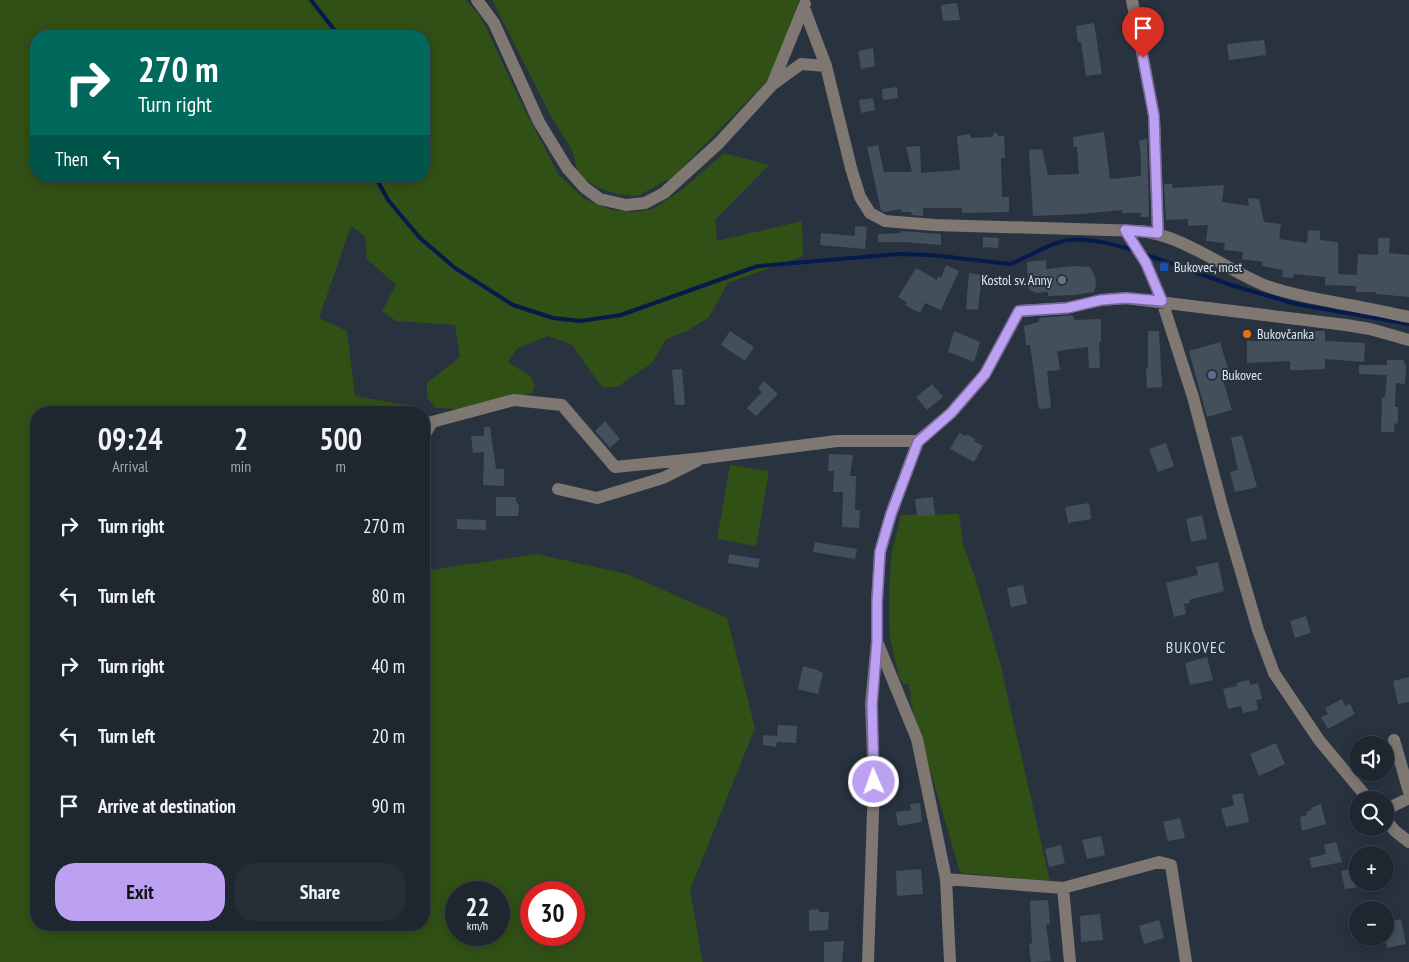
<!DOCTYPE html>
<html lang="en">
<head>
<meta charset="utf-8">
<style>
  body { margin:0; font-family:"PT Sans Narrow",sans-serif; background:#262e37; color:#f1f3f6; height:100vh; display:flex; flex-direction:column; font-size:19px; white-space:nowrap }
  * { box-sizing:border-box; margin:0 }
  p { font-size:16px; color:#a1a5aa }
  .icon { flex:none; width:28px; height:28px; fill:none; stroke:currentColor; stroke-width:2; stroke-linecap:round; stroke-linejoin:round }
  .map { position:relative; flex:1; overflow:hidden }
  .panel { position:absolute; left:30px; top:406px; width:400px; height:525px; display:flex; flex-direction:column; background:#1e262f; border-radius:20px; box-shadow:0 2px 12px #0003,0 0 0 1px #3c434b }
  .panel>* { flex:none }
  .guide { position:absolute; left:30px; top:30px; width:400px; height:152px; border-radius:20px; box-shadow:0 2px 12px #0003,0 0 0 1px #3c434b; background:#00695c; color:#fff; overflow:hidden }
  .fabs { position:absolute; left:1349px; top:736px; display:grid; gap:10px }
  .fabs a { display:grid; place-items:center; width:45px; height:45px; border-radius:50%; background:#1e262f; box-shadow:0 2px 12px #0003,0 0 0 1px #3c434b; font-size:25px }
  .speed { position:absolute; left:445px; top:881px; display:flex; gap:10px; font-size:25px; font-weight:700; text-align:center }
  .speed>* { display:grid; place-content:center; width:65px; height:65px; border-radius:50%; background:#1e262f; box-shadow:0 2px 12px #0003,0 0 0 1px #3c434b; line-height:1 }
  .speed small { font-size:12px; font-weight:400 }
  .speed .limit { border:8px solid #d22; background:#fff; color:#111 }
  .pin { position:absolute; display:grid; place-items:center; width:42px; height:42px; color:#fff; margin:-51px -21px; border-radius:50% 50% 50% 0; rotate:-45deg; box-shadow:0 0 5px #0007 }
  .pin .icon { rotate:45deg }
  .me { position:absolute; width:55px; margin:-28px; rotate:358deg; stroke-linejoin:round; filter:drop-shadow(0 0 4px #0008) }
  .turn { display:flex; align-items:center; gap:18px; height:105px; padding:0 25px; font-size:22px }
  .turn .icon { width:65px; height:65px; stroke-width:2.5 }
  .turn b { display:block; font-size:35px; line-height:42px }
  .then { display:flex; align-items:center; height:48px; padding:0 25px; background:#0003; gap:10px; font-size:19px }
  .eta { display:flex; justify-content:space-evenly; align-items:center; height:85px; text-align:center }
  .eta b { font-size:30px; font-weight:700; line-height:35px }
  .cta { display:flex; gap:10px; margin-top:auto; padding:10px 25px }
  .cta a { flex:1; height:58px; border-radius:20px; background:#bca0f2; color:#111; font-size:20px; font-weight:700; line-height:58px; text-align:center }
  .cta a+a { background:#262e37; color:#f1f3f6 }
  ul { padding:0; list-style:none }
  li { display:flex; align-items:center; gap:15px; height:70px; padding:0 25px }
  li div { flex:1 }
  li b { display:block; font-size:19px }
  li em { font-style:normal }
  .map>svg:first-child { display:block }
</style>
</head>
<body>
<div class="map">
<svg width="1409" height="962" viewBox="0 0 1409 962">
  <rect width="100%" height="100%" fill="#28333f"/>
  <!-- green -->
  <path fill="#315015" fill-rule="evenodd" d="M0,0H466L481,17L517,94L558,174L583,198L612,210L633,212L653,209L683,189L724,153L769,165L715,220L717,241L802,221L803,256L728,283L709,317L687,331L666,339L652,363L617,387H602L571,344L548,336L516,349L508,362L530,376L535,385L532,393L460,409L436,408L427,398V383L460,357L455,325L396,321L382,311L396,285L367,259L365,236L351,226L319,318L347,331L355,396L402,404L408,412H36V925H424V571L536,554L627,574L727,618L755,728L690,890L701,954L703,962H0ZM36,36H424V176H36ZM456,892H499V935H456ZM531,892H574V935H531Z
    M492,0H799L780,60L768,80L674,176L638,196L617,194L599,188L578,175L573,152L551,116Z
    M730,465L769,471L756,546L717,539Z
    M959,514L963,544L975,577L1000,663L1050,881L962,873L959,869L910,700L911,694L908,684H904L899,677L890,638L889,597L891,556L901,515Z"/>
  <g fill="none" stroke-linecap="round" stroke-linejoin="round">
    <!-- stream -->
    <path stroke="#051a4d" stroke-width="4" d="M311,0L339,36
      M375,176L388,200L420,238L455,268L513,305L553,318L580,321L621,315L758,266L898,254L931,255L1010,264C1027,258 1042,247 1060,242C1080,235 1113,244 1133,250
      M1144,254L1234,286L1296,304L1409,324"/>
  </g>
  <!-- building -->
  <path fill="#43505c" d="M957,3L960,20L943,21L941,5Z
    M1094,23L1102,74L1086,76L1081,42H1078L1076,26Z
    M1264,40L1266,55L1229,60L1227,44Z
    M873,48L875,66L861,69L858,51Z
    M897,87L898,98L883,100L882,89Z
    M873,98L875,110L861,113L859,100Z
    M995,132L999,136H1004L1005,158H1001L1002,197H1009V212L962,213V208H923V216L912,215L911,212H901V209L884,212L881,210L867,147L878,145L884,172H912L906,147L920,146L921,173L959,170L960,169L957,136L970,134L971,138L992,137Z
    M1104,132L1110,179L1141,176V159L1139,140L1147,139L1149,217H1141V213H1122V210L1081,214L1033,216L1029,150L1042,149L1048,175L1079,174L1077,147H1074L1073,137Z
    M1164,184H1172L1173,188L1224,185L1222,202L1249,206L1248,198L1259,199L1264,222L1281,224L1279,239L1307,243L1308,230L1320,231V240L1338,242V274L1357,275L1358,254L1378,255V238H1390L1389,253L1409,255V297L1376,294V292H1356V286L1325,285V277L1294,274L1293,278L1282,277L1283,270L1262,266L1263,262L1242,259L1243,252L1224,250L1225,243L1206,241L1208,225L1188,226V219L1166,220Z
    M855,226L867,227L865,249L820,245L821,233L855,236Z
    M901,231L941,234V245L904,242H878V234L901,233Z
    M983,237L999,238L998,248L983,247Z
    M1046,260V269L1074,266L1090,267L1095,276L1096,285L1094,292L1074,295L1048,296V292L1037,293L1030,290L1028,287L1027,262Z
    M946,265L959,271L941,310L925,303L920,313L905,305L907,302L898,297L916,268L937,280L938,276L941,278Z
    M969,273L982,275L978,310L966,309Z
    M1073,315L1074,320L1101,319V342H1099L1100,368H1089L1088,347L1057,351L1060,370L1047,371L1051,408L1039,409L1030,345H1026L1024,326L1039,322V318Z
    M730,331L754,347L745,361L721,345Z
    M954,331L980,342L974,362L948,352Z
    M1148,331H1159L1162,387L1147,388L1146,368H1148Z
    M1312,331H1325V341L1365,343L1364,362L1325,359V369L1302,370H1290V361L1247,363V341H1271V340L1291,338L1292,333L1312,334Z
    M1220,342L1230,375L1222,377L1232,410L1207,417L1189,351Z
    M1387,360H1404V363L1406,365L1405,384L1396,383L1395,407H1398V423L1394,424V432H1381L1382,398L1385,397L1387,375L1359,374V365H1387Z
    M682,369L685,405H675L672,370Z
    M764,381L778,394L756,416L747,408L762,392L758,388Z
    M932,384L943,397L927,410L916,397Z
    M605,421L620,439L610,448L595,431Z
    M484,427H490L496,469H504V486L483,485L484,452L473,453L471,436H484Z
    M959,433L966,436L967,434L975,439L974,441L983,446L974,462L950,449Z
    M1242,435L1257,487L1235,492L1230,472L1238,470L1231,438Z
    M1166,443L1174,466L1158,472L1149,449Z
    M829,454L853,455L850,476H856L855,510H860L859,528L842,527L843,492H833L834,471H828Z
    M496,497H516V501L519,505L518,516H496Z
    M933,497L935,515L917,516L915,499Z
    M1089,503L1091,519L1068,523L1065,507Z
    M1202,515L1207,539L1191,542L1186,519Z
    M457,519L486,520V530L457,529Z
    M815,542L857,549L855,559L813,552Z
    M729,554L760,559L758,568L728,563Z
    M1218,562L1224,591L1189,600L1190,603L1184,604L1186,614L1174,617L1166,583L1198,575L1196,567Z
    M1023,585L1027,604L1011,607L1007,588Z
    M1306,616L1311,633L1295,638L1290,621Z
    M1207,657L1213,680L1190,685L1185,663Z
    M803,666L820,671L819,672L823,673L818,694L798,689Z
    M1409,677V702L1398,704L1393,681Z
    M1249,680L1250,685L1258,683L1262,699L1256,700L1258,710L1243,713L1241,706L1228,709L1223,689L1237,686L1236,683Z
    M1342,699L1345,706L1350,704L1355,714L1328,729L1321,717L1328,714L1325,708Z
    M778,725L797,726L796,743L777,742L776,747L763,745V735L777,736Z
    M1276,743L1285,764L1259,776L1250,754Z
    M1243,793L1249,822L1226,827L1221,809L1234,805L1232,795Z
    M920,803L922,822L898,826L896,812L911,810L910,804Z
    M1321,804L1326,824L1302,831L1300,817L1307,815L1306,812L1312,810L1311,808Z
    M1180,818L1185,838L1168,841L1163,822Z
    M1101,836L1105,855L1087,859L1082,840Z
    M1336,842L1342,862L1312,868L1309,858L1326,854L1324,845Z
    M1061,845L1065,863L1049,867L1045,849Z
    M1358,867V887L1345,889L1341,871Z
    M921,869L923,894L897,896L896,871Z
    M1048,900L1050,924L1046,925L1051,961L1031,962L1029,944L1032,943L1030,901Z
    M819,909V912H829L828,930L809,931V910Z
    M1100,914L1103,940L1081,942L1080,916Z
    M1401,919L1406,944L1387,948L1385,940V923Z
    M1159,920L1164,938L1144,944L1139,926Z
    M844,941L842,962H824V942Z"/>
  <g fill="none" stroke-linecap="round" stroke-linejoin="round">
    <!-- minor -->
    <path stroke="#7f7772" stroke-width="12" d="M477,0L494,23L539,122L567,168L585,188L600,199L626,205L645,203L664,193L719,143L772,85L801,64L826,66
      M1132,0L1154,116L1158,233
      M804,8L826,66L851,168L860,197L870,213L885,221L935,225L1142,231C1186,237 1223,268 1264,285C1287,294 1313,298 1338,303C1362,307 1385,312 1409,317
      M772,85L805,4
      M1125,230L1146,263L1162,301L1193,397L1223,510L1258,630L1274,673L1319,740L1369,800
      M424,436L432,422L514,400L562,405L615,467L704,458L837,441H918
      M558,489L597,498L663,478L697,461
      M878,644L917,739L946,879L950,962
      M1394,740L1409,792
      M1385,810L1409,798
      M1385,819L1395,831L1409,842
      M946,879L1063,888L1159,862L1171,865L1186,962
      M1063,888L1070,962
      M868,962L874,782L871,704L877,642V602L880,552L891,514L918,441L951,413L985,374L1019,311L1067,308L1101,300L1126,298L1346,325L1370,329L1409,340"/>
  </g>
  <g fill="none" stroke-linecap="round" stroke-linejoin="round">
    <!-- route casing -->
    <g stroke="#7a689d" stroke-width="12">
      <path id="route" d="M874,782L872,704L877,642V602L880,552L891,514L918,442L951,413L985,374L1019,311L1067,308L1101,300L1126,298L1162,301L1146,263L1125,230L1158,233L1154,116L1143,58"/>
    </g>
    <!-- route -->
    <use href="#route" stroke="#bca0f2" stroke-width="9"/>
  </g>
  <!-- markers -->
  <rect fill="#1a4fb4" stroke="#28333f" stroke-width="2" x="1159" y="262" width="10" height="10" rx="2.5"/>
  <circle fill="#6b7280" stroke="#28333f" stroke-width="2" cx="1062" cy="280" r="5"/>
  <circle fill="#e8710a" stroke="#28333f" stroke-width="2" cx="1247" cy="334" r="5"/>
  <circle fill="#5c6f8a" stroke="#28333f" stroke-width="2" cx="1212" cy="375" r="5"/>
  <g text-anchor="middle" stroke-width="4" stroke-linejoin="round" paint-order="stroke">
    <!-- poi labels -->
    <g font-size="14" fill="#dfe7ee" stroke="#28333f" text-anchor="start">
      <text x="1174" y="272">Bukovec, most</text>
      <text x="1052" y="285" text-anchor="end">Kostol sv. Anny</text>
      <text x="1257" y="339">Bukovčanka</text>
      <text x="1222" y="380">Bukovec</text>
    </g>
    <!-- quarter labels -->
    <g font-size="16" letter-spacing="1" fill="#cfdeed" stroke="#28333f">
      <text x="1196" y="653">BUKOVEC</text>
    </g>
  </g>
</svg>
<div class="fabs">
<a><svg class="icon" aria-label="sound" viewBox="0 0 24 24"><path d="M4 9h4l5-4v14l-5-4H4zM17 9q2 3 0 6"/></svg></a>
<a><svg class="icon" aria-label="search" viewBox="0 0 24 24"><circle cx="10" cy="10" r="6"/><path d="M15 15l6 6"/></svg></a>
<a>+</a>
<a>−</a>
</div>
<div class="speed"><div>22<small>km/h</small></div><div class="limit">30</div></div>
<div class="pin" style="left:1143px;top:58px;background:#d93025"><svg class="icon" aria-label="arrive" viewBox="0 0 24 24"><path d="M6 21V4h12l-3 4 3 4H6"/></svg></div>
<svg class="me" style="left:874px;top:782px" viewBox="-20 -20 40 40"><circle r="17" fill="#bca0f2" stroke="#fff" stroke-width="3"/><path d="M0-11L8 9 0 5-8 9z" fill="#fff"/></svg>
<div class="guide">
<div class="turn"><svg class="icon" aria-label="right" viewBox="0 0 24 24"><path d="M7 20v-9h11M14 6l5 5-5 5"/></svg><div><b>270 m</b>Turn right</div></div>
<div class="then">Then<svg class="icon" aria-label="left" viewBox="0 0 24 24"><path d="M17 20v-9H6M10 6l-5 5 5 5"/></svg></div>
</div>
<section class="panel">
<div class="eta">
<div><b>09:24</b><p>Arrival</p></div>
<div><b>2</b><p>min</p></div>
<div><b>500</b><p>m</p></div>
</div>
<ul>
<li><svg class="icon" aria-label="right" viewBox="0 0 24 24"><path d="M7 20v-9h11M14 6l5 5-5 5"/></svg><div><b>Turn right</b></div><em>270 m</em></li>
<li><svg class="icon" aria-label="left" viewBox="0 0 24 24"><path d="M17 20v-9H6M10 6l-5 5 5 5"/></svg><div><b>Turn left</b></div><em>80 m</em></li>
<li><svg class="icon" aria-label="right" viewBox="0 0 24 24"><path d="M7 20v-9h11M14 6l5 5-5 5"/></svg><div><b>Turn right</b></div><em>40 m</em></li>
<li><svg class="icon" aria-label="left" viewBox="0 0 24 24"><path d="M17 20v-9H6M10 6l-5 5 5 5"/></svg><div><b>Turn left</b></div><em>20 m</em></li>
<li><svg class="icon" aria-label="arrive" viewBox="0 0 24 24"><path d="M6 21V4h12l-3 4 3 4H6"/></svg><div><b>Arrive at destination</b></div><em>90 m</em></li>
</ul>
<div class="cta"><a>Exit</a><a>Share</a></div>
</section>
</div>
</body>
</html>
